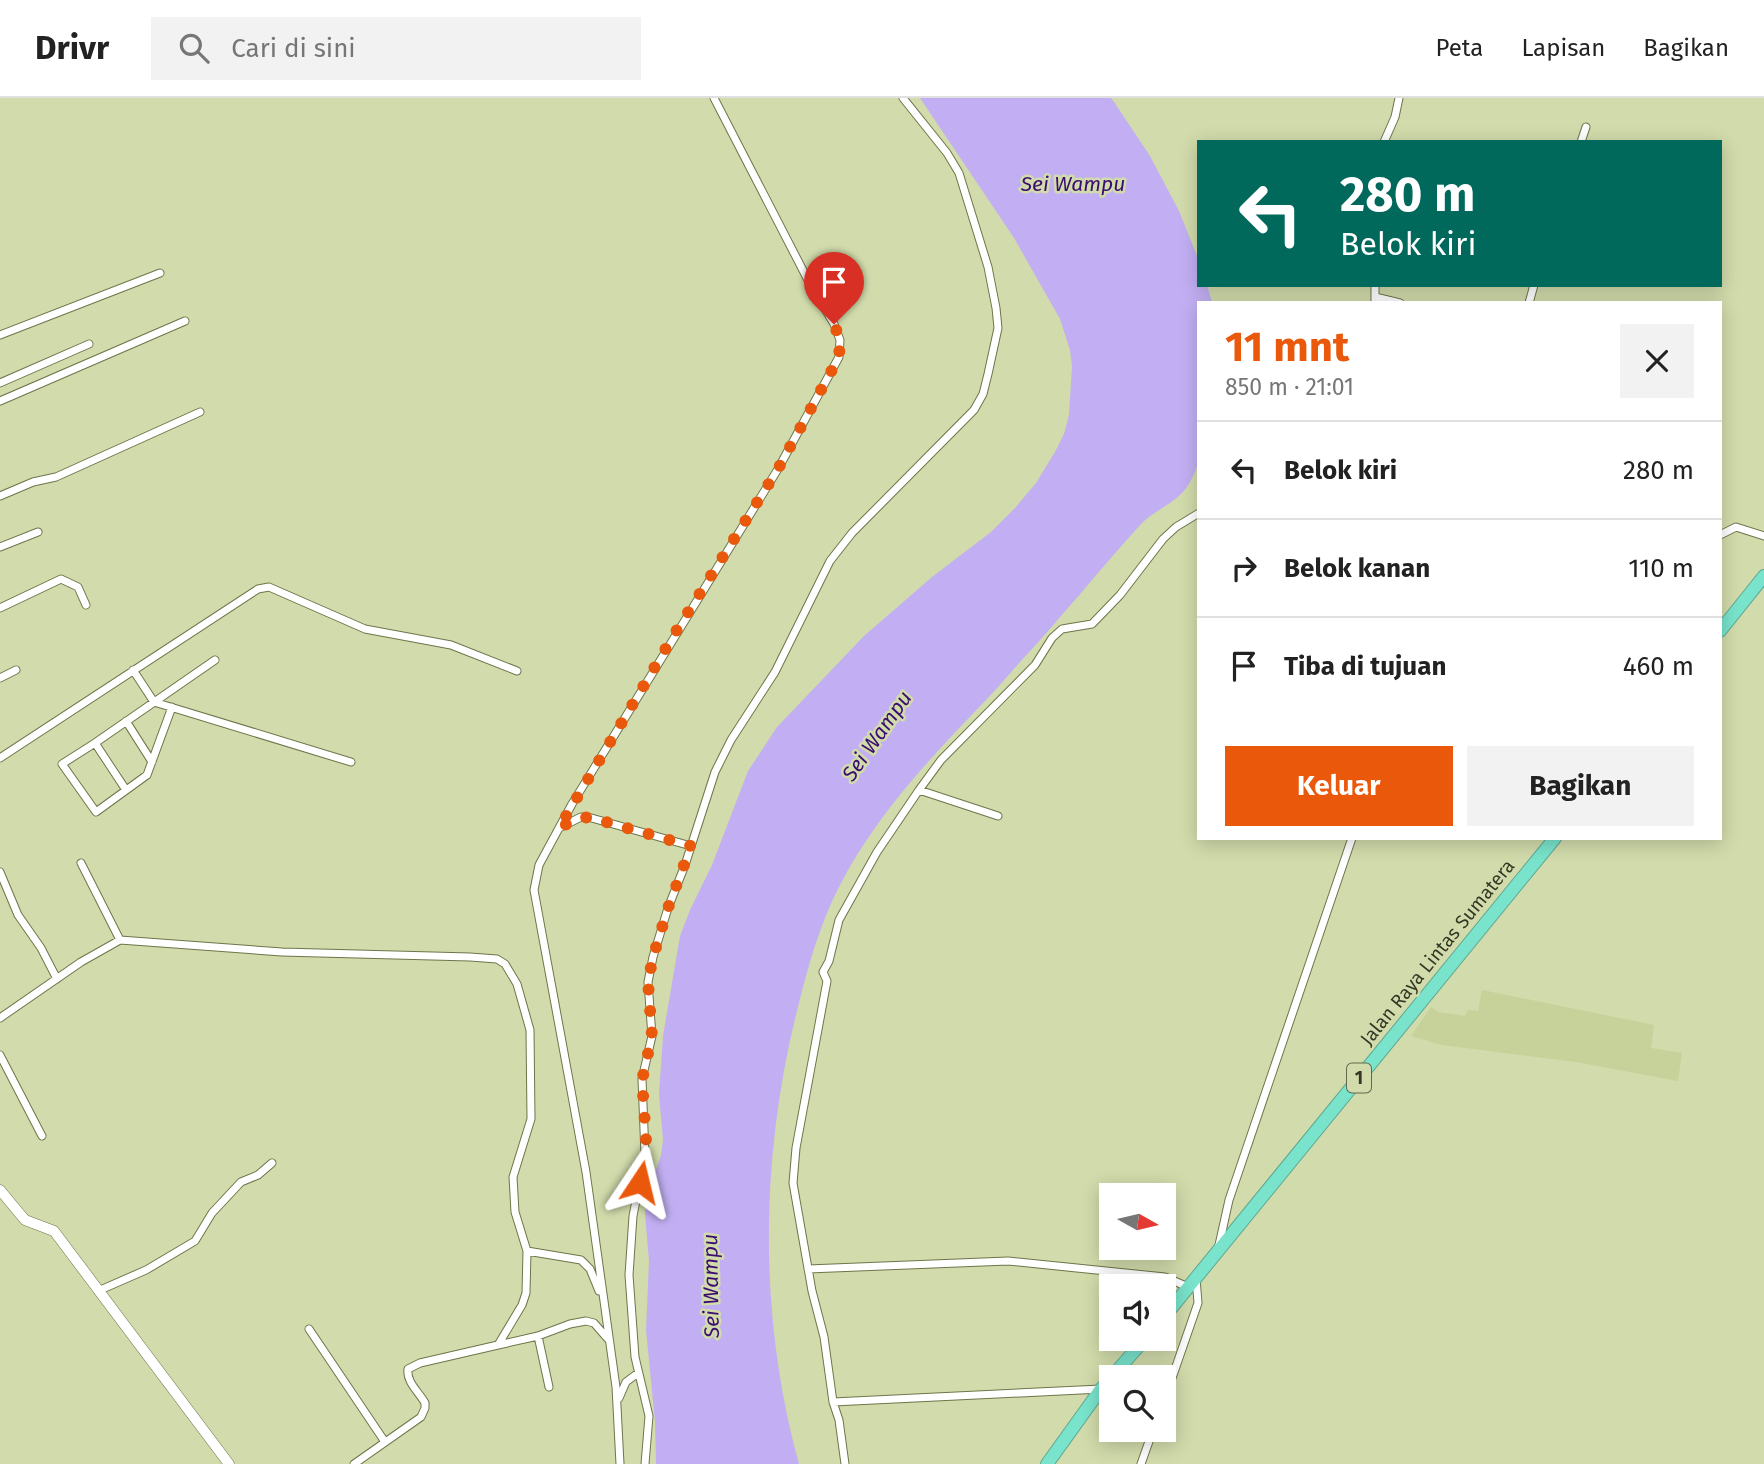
<!DOCTYPE html>
<html lang="id">
<head>
<meta charset="utf-8">
<style>
  body { margin:0; font-family:"Fira Sans",sans-serif; background:#f2f2f2; color:#222; height:100vh; display:flex; flex-direction:column; font-size:26px; white-space:nowrap }
  * { box-sizing:border-box; margin:0 }
  p { font-size:23px; color:#767676 }
  .icon { flex:none; width:38px; height:38px; fill:none; stroke:currentColor; stroke-width:2; stroke-linecap:round; stroke-linejoin:round }
  .map { position:relative; flex:1; overflow:hidden }
  .drawer { position:absolute; left:1197px; top:203px; width:525px; height:539px; display:flex; flex-direction:column; background:#fff; border-radius:0px; box-shadow:0 4px 18px #0003 }
  .drawer>* { flex:none }
  .top-card { position:absolute; left:1197px; top:42px; width:525px; height:147px; border-radius:0px; box-shadow:0 4px 18px #0003; background:#00695c; color:#fff; overflow:hidden }
  .needle { width:46px; rotate:98deg }
  .buttons { position:absolute; left:1099px; top:1085px; display:grid; gap:14px }
  .buttons a { display:grid; place-items:center; width:77px; height:77px; border-radius:0px; background:#fff; box-shadow:0 4px 18px #0003; font-size:35px }
  .pin { position:absolute; display:grid; place-items:center; width:60px; height:60px; color:#fff; margin:-72px -30px; border-radius:50% 50% 50% 0; rotate:-45deg; box-shadow:0 0 7px #0007 }
  .pin .icon { rotate:45deg }
  .me { position:absolute; width:77px; margin:-38px; rotate:10deg; stroke-linejoin:round; filter:drop-shadow(0 0 5px #0008) }
  .turn { display:flex; align-items:center; gap:24px; height:147px; padding:0 28px; font-size:32px }
  .turn .icon { width:91px; height:91px; stroke-width:2.5 }
  .turn b { display:block; font-size:49px; line-height:60px }
  .round { display:grid; place-items:center; flex:none; width:74px; height:74px; border-radius:0px; background:#f2f2f2 }
  .headline { display:flex; align-items:center; justify-content:space-between; height:119px; padding:0 28px }
  h1 { font-size:42px; font-weight:700; line-height:52px; color:#ea580c }
  .cta { display:flex; gap:14px; margin-top:auto; padding:14px 28px }
  .cta a { flex:1; height:80px; border-radius:0px; background:#ea580c; color:#fff; font-size:28px; font-weight:700; line-height:80px; text-align:center }
  .cta a+a { background:#f2f2f2; color:#222 }
  ul { padding:0; list-style:none }
  li { display:flex; align-items:center; gap:21px; height:98px; padding:0 28px; border-top:2px solid #e0e0e0 }
  li div { flex:1 }
  li b { display:block; font-size:26px }
  li em { font-style:normal }
  header { display:flex; align-items:center; gap:42px; box-sizing:border-box; height:98px; padding:0 35px; background:#fff; border-bottom:2px solid #e0e0e0 }
  header strong { font-size:33px }
  nav { display:flex; gap:38px; margin-inline-start:auto; font-size:24px }
  .search { width:490px; height:63px; background:#f2f2f2; display:flex; align-items:center; gap:18px; box-sizing:border-box; padding:0 24px; border-radius:0px; color:#767676; font-size:26px }
  .map>svg:first-child { display:block }
</style>
</head>
<body>
<header>
<strong>Drivr</strong>
<div class="search"><svg class="icon" aria-label="search" viewBox="0 0 24 24"><circle cx="10" cy="10" r="6"/><path d="M15 15l6 6"/></svg>Cari di sini</div>
<nav><a>Peta</a><a>Lapisan</a><a>Bagikan</a></nav>
</header>
<div class="map">
<svg width="1764" height="1366" viewBox="0 0 1764 1366">
  <rect width="100%" height="100%" fill="#d1dbab"/>
  <!-- built -->
  <path fill="#c7d19a" d="M1482,892L1654,927L1651,950L1682,955L1678,983L1576,964L1442,947L1411,938L1431,909L1438,914L1465,918L1468,912L1478,913Z"/>
  <!-- water -->
  <path fill="#c2aff3" d="M920,0H1111L1114,4L1150,58L1179,113L1199,163V187H1207L1212,204L1199,205V363C1195,374 1191,385 1183,394C1171,407 1154,413 1142,425C1100,471 1062,519 1020,564C1008,577 997,591 985,603C931,659 875,718 839,789C820,826 808,868 798,909C760,1057 758,1218 799,1366H656L655,1323L646,1232L649,1163L645,1116L647,1098L661,1057L663,1042L659,996L663,938L680,838L690,812L712,767L748,673L777,629L864,538L932,479L991,434L1015,410L1036,385L1055,354L1064,336L1069,317L1072,268L1070,252L1060,221L1014,140Z"/>
  <g fill="none" stroke-linecap="round" stroke-linejoin="round">
    <!-- street casing -->
    <g stroke="#6e754a" stroke-width="9">
      <path id="street" d="M1384,44L1395,19L1399,0
        M1581,44L1586,29
        M1375,187V205
        M1375,199L1400,205
        M1529,205L1534,187
        M0,237L160,175
        M0,285L89,246
        M0,303L185,223
        M0,398L33,384L56,379L200,314
        M1720,437L1736,429L1764,438
        M0,449L38,434
        M0,510L61,481L78,489L86,507
        M133,572L154,604L351,664
        M0,580L16,572
        M126,623L152,664
        M95,645L215,562
        M0,660L258,491L269,489L365,531L451,547L517,573
        M126,692L95,645L62,666L96,714L147,677L172,609
        M919,692L941,662L1035,567L1052,540L1062,531L1092,526L1120,497L1163,441L1176,429L1199,415
        M559,730L581,719H588L691,748
        M81,765L120,842
        M0,774L18,817L41,850L57,881
        M0,920L81,864L120,842L282,854L470,859L497,861L505,866L517,886L530,932L531,1021L513,1079L515,1114L527,1153L526,1195L522,1207L498,1247L420,1265L408,1271C406,1284 419,1294 425,1305V1310L421,1319L354,1366
        M0,957L42,1038
        M1219,1147L1229,1102L1352,740
        M527,1153L581,1162L590,1171L599,1193
        M808,1171L1008,1163L1165,1179L1188,1189
        M98,1193L146,1172L195,1143L212,1115L241,1084L258,1077L272,1065
        M309,1231L385,1344
        M538,1238L549,1289
        M498,1247L538,1238L570,1226L586,1223L594,1225L608,1241
        M619,1300L626,1284L638,1275
        M1164,1303L1198,1205L1196,1180
        M833,1304L1101,1291
        M620,1366L616,1289L586,1074L534,792L539,767L572,706L778,371L839,259L840,242L834,226L810,186L714,0
        M645,1366L649,1318L635,1259L629,1177L633,1118L645,1057L642,981L652,938L648,884L653,859L668,810L685,767L715,674L731,642L775,574L830,463L852,435L974,312L983,296L988,276L998,230L996,210L988,169L959,75L947,55L903,0
        M845,1366L839,1322L833,1304L824,1239L812,1193L793,1085L796,1050L827,883L823,874L829,863L839,822L877,754L919,692L998,718
        M1141,1366L1153,1332"/>
    </g>
    <!-- secondary casing -->
    <g stroke="#6e754a" stroke-width="11">
      <path id="secondary" d="M0,1092L25,1122L54,1133L229,1366"/>
    </g>
    <!-- highway casing -->
    <g stroke="#60a791" stroke-width="14">
      <path id="highway" d="M1720,533L1764,478
        M1164,1219L1555,740
        M1047,1366L1101,1291L1145,1241"/>
    </g>
    <!-- street -->
    <use href="#street" stroke="#fff" stroke-width="7"/>
    <!-- secondary -->
    <use href="#secondary" stroke="#fff" stroke-width="10"/>
    <!-- highway -->
    <use href="#highway" stroke="#79e3cb" stroke-width="12"/>
  </g>
  <g fill="none" stroke-linecap="round" stroke-linejoin="round">
    <!-- route -->
    <path stroke="#ea580c" stroke-width="12" stroke-dasharray="0 21.6" d="M640,1084L646,1041L642,982L652,938L648,884L653,859L668,810L691,748L588,719L575,722L559,730L675,535L778,371L839,259L840,242L834,226"/>
  </g>
  <g text-anchor="middle" stroke-width="5" stroke-linejoin="round" paint-order="stroke">
    <!-- shield labels -->
    <rect fill="#d1dbab" stroke="#62684c" stroke-width="2" x="1347" y="965.5" width="24" height="29" rx="5"/>
    <g font-size="18" font-weight="bold" fill="#333724">
      <text x="1359" y="986">1</text>
    </g>
    <!-- street labels -->
    <g font-size="19" fill="#333724" stroke="#d1dbab">
      <text transform="translate(1437 854) rotate(-51)" y="7">Jalan Raya Lintas Sumatera</text>
    </g>
    <!-- water labels -->
    <g font-size="21" font-style="italic" fill="#3b0d70" stroke="#d1dbab">
      <text x="1073" y="93">Sei Wampu</text>
      <text transform="translate(877 638) rotate(-55)" y="7">Sei Wampu</text>
      <text transform="translate(711 1188) rotate(-91)" y="7">Sei Wampu</text>
    </g>
  </g>
</svg>
<div class="buttons">
<a><svg class="needle" viewBox="-14 -14 28 28"><path d="M0-13l5 13h-10z" fill="#e53935"/><path d="M0 13l5-13h-10z" fill="#767676"/></svg></a>
<a><svg class="icon" aria-label="sound" viewBox="0 0 24 24"><path d="M4 9h4l5-4v14l-5-4H4zM17 9q2 3 0 6"/></svg></a>
<a><svg class="icon" aria-label="search" viewBox="0 0 24 24"><circle cx="10" cy="10" r="6"/><path d="M15 15l6 6"/></svg></a>
</div>
<div class="pin" style="left:834px;top:226px;background:#d93025"><svg class="icon" aria-label="arrive" viewBox="0 0 24 24"><path d="M6 21V4h12l-3 4 3 4H6"/></svg></div>
<svg class="me" style="left:640px;top:1084px" viewBox="-20 -20 40 40"><path d="M0-17L14 15 0 8-14 15z" fill="#ea580c" stroke="#fff" stroke-width="4"/></svg>
<div class="top-card">
<div class="turn"><svg class="icon" aria-label="left" viewBox="0 0 24 24"><path d="M17 20v-9H6M10 6l-5 5 5 5"/></svg><div><b>280 m</b>Belok kiri</div></div>
</div>
<section class="drawer">
<div class="headline"><div><h1>11 mnt</h1><p>850 m · 21:01</p></div><a class="round"><svg class="icon" aria-label="close" viewBox="0 0 24 24"><path d="M6 6l12 12M18 6L6 18"/></svg></a></div>
<ul>
<li><svg class="icon" aria-label="left" viewBox="0 0 24 24"><path d="M17 20v-9H6M10 6l-5 5 5 5"/></svg><div><b>Belok kiri</b></div><em>280 m</em></li>
<li><svg class="icon" aria-label="right" viewBox="0 0 24 24"><path d="M7 20v-9h11M14 6l5 5-5 5"/></svg><div><b>Belok kanan</b></div><em>110 m</em></li>
<li><svg class="icon" aria-label="arrive" viewBox="0 0 24 24"><path d="M6 21V4h12l-3 4 3 4H6"/></svg><div><b>Tiba di tujuan</b></div><em>460 m</em></li>
</ul>
<div class="cta"><a>Keluar</a><a>Bagikan</a></div>
</section>
</div>
</body>
</html>
